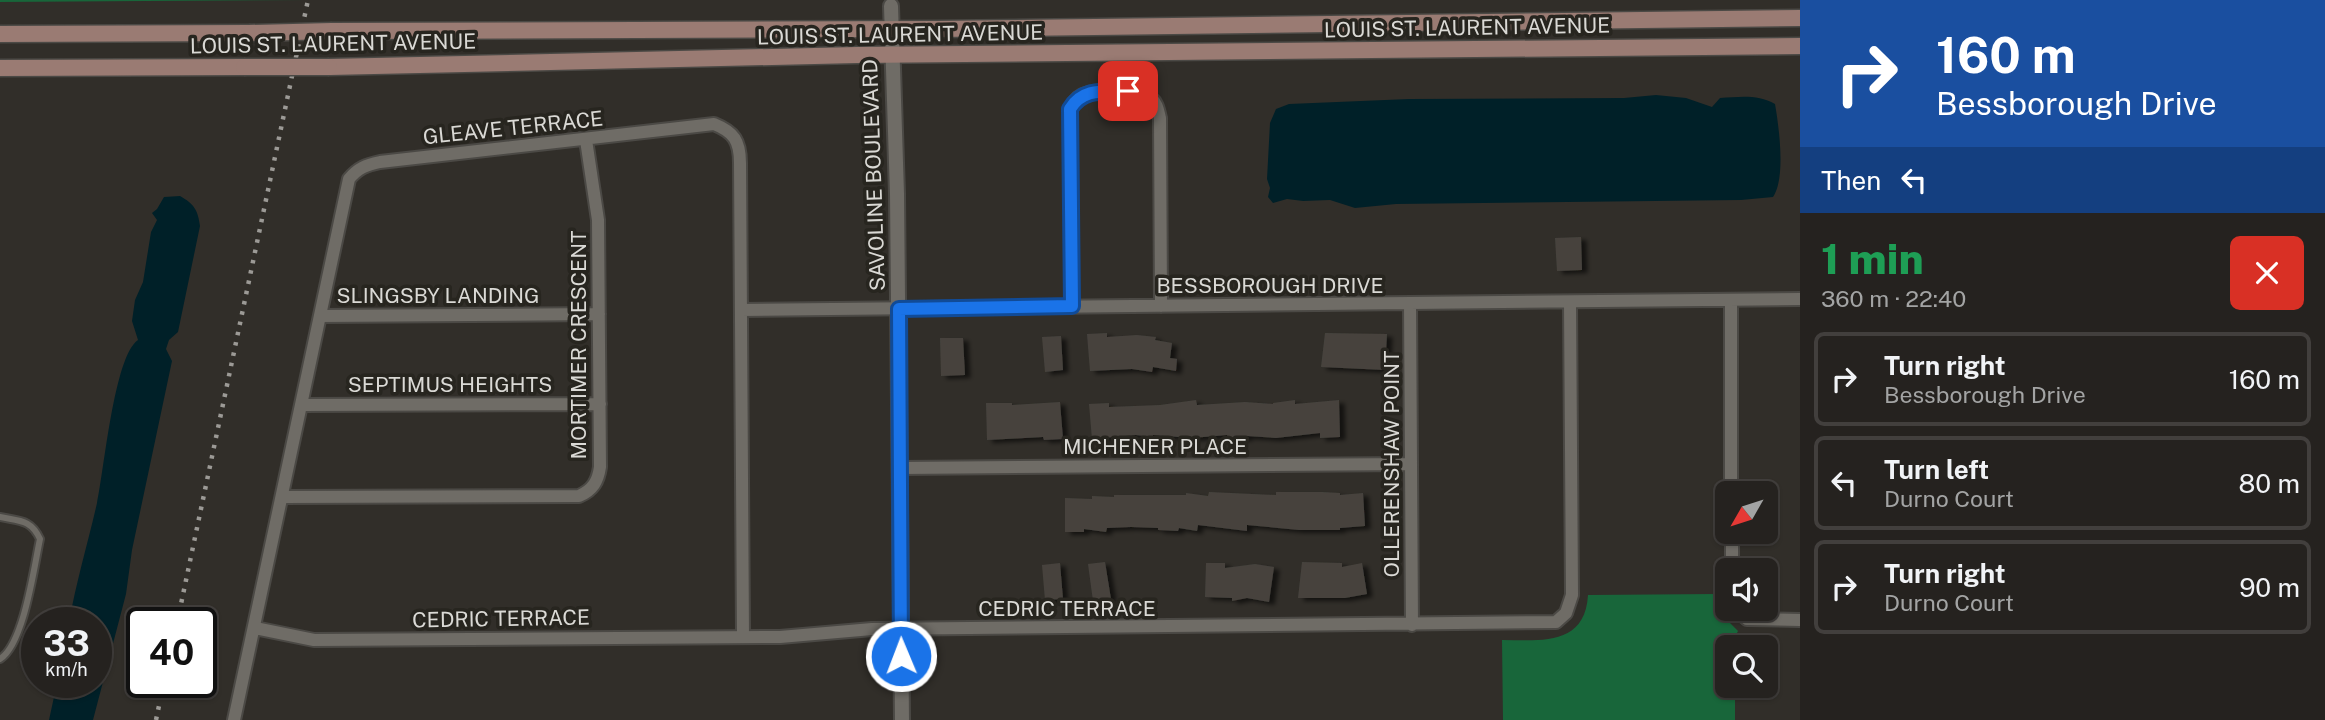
<!DOCTYPE html>
<html lang="en">
<head>
<meta charset="utf-8">
<style>
  body { margin:0; font-family:"Public Sans",sans-serif; background:#2d2a28; color:#f1f3f6; height:100vh; display:flex; flex-direction:column; font-size:26px; white-space:nowrap }
  * { box-sizing:border-box; margin:0 }
  p { font-size:23px; color:#a3a4a4 }
  .icon { flex:none; width:38px; height:38px; fill:none; stroke:currentColor; stroke-width:2; stroke-linecap:round; stroke-linejoin:round }
  .map { position:relative; flex:1; overflow:hidden }
  .drawer { display:flex; flex-direction:column; background:#25221f; width:525px }
  .drawer>* { flex:none }
  .banner { background:#1a4fa0; color:#fff; overflow:hidden }
  .needle { width:46px; rotate:231deg }
  .buttons { position:absolute; left:1715px; top:481px; display:grid; gap:14px }
  .buttons a { display:grid; place-items:center; width:63px; height:63px; border-radius:10px; background:#25221f; box-shadow:0 2px 5px #0004,0 0 0 2px #423f3d; font-size:35px }
  .speed { position:absolute; left:21px; top:607px; display:flex; gap:14px; font-size:35px; font-weight:700; text-align:center }
  .speed>* { display:grid; place-content:center; width:91px; height:91px; border-radius:50%; background:#25221f; box-shadow:0 2px 5px #0004,0 0 0 2px #423f3d; line-height:1 }
  .speed small { font-size:18px; font-weight:400 }
  .speed .limit { border:4px solid #111; border-radius:10px; background:#fff; color:#111 }
  .pin { position:absolute; display:grid; place-items:center; width:60px; height:60px; color:#fff; margin:-30px; border-radius:14px; box-shadow:0 4px 10px #0006 }
  .me { position:absolute; width:77px; margin:-38px; rotate:359deg; stroke-linejoin:round; filter:drop-shadow(0 0 5px #0008) }
  .turn { display:flex; align-items:center; gap:24px; height:147px; padding:0 21px; font-size:32px }
  .turn .icon { width:91px; height:91px; stroke-width:2.5 }
  .turn b { display:block; font-size:49px; line-height:60px }
  .then { display:flex; align-items:center; height:66px; padding:0 21px; background:#0003; gap:14px; font-size:26px }
  .round { display:grid; place-items:center; flex:none; width:74px; height:74px; border-radius:10px; background:#2d2a28 }
  .overview { display:flex; align-items:center; justify-content:space-between; height:119px; padding:0 21px }
  h1 { font-size:42px; font-weight:800; line-height:52px; color:#1e9e55 }
  ul { padding:0; list-style:none }
  li { display:flex; align-items:center; gap:21px; height:94px; margin:0 14px 10px; padding:0 7px; border:4px solid #423f3d; border-radius:10px }
  li div { flex:1 }
  li b { display:block; font-size:26px }
  li em { font-style:normal }
  main { display:flex; flex:1; min-height:0 }
  .map>svg:first-child { display:block }
</style>
</head>
<body>
<main>
<div class="map">
<svg width="1800" height="720" viewBox="0 0 1800 720">
  <defs>
    <filter id="shadow"><feDropShadow dx="5.5" dy="3" stdDeviation="2" flood-color="#0009"/></filter>
  </defs>
  <rect width="100%" height="100%" fill="#312e29"/>
  <!-- green -->
  <path fill="#18663a" d="M0,0H307L0,2Z
    M1716,594L1722,615L1738,631L1735,637V647L1727,648V686H1735V720H1503L1502,640C1539,640 1585,647 1588,595Z"/>
  <!-- water -->
  <path fill="#002028" d="M1656,95L1686,98L1712,107L1720,98C1739,97 1758,94 1775,104C1779,127 1786,178 1773,197L1741,200L1396,204L1355,208L1330,200L1303,201L1287,199L1273,203L1268,197L1270,188L1267,179L1270,123L1276,109L1289,104L1409,99L1624,98Z
    M180,196C194,204 198,210 200,226L178,332L169,340L166,349L172,361L132,550L126,594L93,720H49L57,683L96,682V623H69C76,582 88,543 97,503C104,472 114,356 138,340L132,321L135,300L143,282L151,232L157,220L152,213L157,209L164,197Z"/>
  <!-- building -->
  <path fill="#46433e" filter="url(#shadow)" d="M1581,237L1582,270L1557,271L1555,238Z
    M1107,333V337L1137,335L1156,337L1155,340L1172,343L1170,358L1177,359L1176,371L1153,367L1152,372L1132,369L1090,371L1087,334Z
    M1325,333L1387,334L1385,370L1321,367Z
    M1061,336L1063,370L1045,372L1042,337Z
    M940,338H963L965,375L941,376Z
    M1196,400L1197,405L1245,402L1273,404V403L1295,400V404L1339,400L1340,437L1320,438V433L1276,438L1247,436V438L1227,439V435L1192,438L1153,435V437L1136,435L1092,439L1089,404L1109,403V407L1160,405Z
    M1060,402L1063,439L1044,440L1043,437L987,440L986,403H1012V405Z
    M1209,492L1276,495V492H1322L1340,493V495L1363,493L1365,526L1340,528V530H1299L1247,525V531L1198,525L1197,531L1179,528L1178,531L1158,530V528L1131,527L1107,528L1106,532L1084,529V532H1065V498L1092,499V496L1114,497V495H1186V493L1208,496Z
    M1105,562L1111,599L1093,601L1088,564Z
    M1302,562L1342,563V567L1362,563L1367,594L1345,598H1298Z
    M1060,563L1063,599L1045,600L1042,565Z
    M1206,563H1225V568L1255,564L1274,567L1269,602L1247,598L1232,601V598L1205,597Z"/>
  <g fill="none" stroke-linecap="round" stroke-linejoin="round">
    <!-- service casing -->
    <g stroke="#4b4945" stroke-width="10">
      <path id="service" d="M0,517C19,521 31,519 40,539C34,567 24,644 0,659"/>
    </g>
    <!-- minor casing -->
    <g stroke="#4b4945" stroke-width="16">
      <path id="minor" d="M1731,300V494
        M1410,304L1412,625
        M1071,306V109C1073,104 1075,99 1081,96C1093,89 1140,88 1151,98C1157,103 1158,110 1160,118L1161,306
        M741,310L1800,299
        M320,316L599,314
        M301,405L600,404
        M900,468L1411,464
        M282,497L579,496C593,490 598,481 600,467L598,220L586,140
        M1732,532V570
        M1736,609L1747,619L1800,620
        M255,628L314,640L780,637L872,629L1556,622L1566,613L1572,595L1570,303
        M234,720L349,179C358,168 366,165 380,162L714,124C734,132 740,141 740,163L743,636"/>
    </g>
    <!-- tertiary casing -->
    <g stroke="#4b4945" stroke-width="18">
      <path id="tertiary" d="M891,6L897,194L902,720"/>
    </g>
    <!-- secondary casing -->
    <g stroke="#4b4945" stroke-width="19">
      <path id="secondary" d="M332,31L937,29L1800,18
        M0,34L249,33
        M329,67L857,55L1800,46
        M0,68L244,67"/>
    </g>
    <!-- service -->
    <use href="#service" stroke="#6f6c66" stroke-width="6"/>
    <!-- minor -->
    <use href="#minor" stroke="#6f6c66" stroke-width="12"/>
    <!-- tertiary -->
    <use href="#tertiary" stroke="#6f6c66" stroke-width="14"/>
    <!-- secondary -->
    <use href="#secondary" stroke="#9a7b73" stroke-width="16"/>
    <!-- rail -->
    <path stroke="#9c9a96" stroke-width="4.5" stroke-dasharray="3.5 7" stroke-linecap="butt" d="M177,623L308,0
      M156,720L164,682"/>
    <!-- secondary-bridge casing -->
    <g stroke="#4b4945" stroke-width="19" stroke-linecap="butt">
      <path id="secondary-bridge" d="M249,33L332,31
        M244,67H329"/>
    </g>
    <!-- secondary-bridge -->
    <use href="#secondary-bridge" stroke="#9a7b73" stroke-width="16"/>
  </g>
  <g fill="none" stroke-linecap="round" stroke-linejoin="round">
    <!-- route casing -->
    <g stroke="#114b97" stroke-width="18">
      <path id="route" d="M901,656L899,309L1072,306L1070,109C1083,87 1106,92 1128,91"/>
    </g>
    <!-- route -->
    <use href="#route" stroke="#1a73e8" stroke-width="12"/>
  </g>
  <g text-anchor="middle" stroke-width="7" stroke-linejoin="round" paint-order="stroke">
    <!-- street labels -->
    <g font-size="21" fill="#dad9d5" stroke="#27251f">
      <text transform="translate(1467 28) rotate(-1)" y="7">LOUIS ST. LAURENT AVENUE</text>
      <text transform="translate(900 35) rotate(-1)" y="7">LOUIS ST. LAURENT AVENUE</text>
      <text transform="translate(333 44) rotate(-1)" y="7">LOUIS ST. LAURENT AVENUE</text>
      <text transform="translate(513 128) rotate(-6)" y="7">GLEAVE TERRACE</text>
      <text transform="translate(874 175) rotate(-92)" y="7">SAVOLINE BOULEVARD</text>
      <text x="1270" y="293">BESSBOROUGH DRIVE</text>
      <text x="438" y="303">SLINGSBY LANDING</text>
      <text transform="translate(579 345) rotate(-90)" y="7">MORTIMER CRESCENT</text>
      <text x="450" y="392">SEPTIMUS HEIGHTS</text>
      <text x="1155" y="454">MICHENER PLACE</text>
      <text transform="translate(1392 464) rotate(-90)" y="7">OLLERENSHAW POINT</text>
      <text x="1067" y="616">CEDRIC TERRACE</text>
      <text transform="translate(501 619) rotate(-1)" y="7">CEDRIC TERRACE</text>
    </g>
  </g>
</svg>
<div class="buttons">
<a><svg class="needle" viewBox="-14 -14 28 28"><path d="M0-13l5 13h-10z" fill="#e53935"/><path d="M0 13l5-13h-10z" fill="#a3a4a4"/></svg></a>
<a><svg class="icon" aria-label="sound" viewBox="0 0 24 24"><path d="M4 9h4l5-4v14l-5-4H4zM17 9q2 3 0 6"/></svg></a>
<a><svg class="icon" aria-label="search" viewBox="0 0 24 24"><circle cx="10" cy="10" r="6"/><path d="M15 15l6 6"/></svg></a>
</div>
<div class="speed"><div>33<small>km/h</small></div><div class="limit">40</div></div>
<div class="pin" style="left:1128px;top:91px;background:#d93025"><svg class="icon" aria-label="arrive" viewBox="0 0 24 24"><path d="M6 21V4h12l-3 4 3 4H6"/></svg></div>
<svg class="me" style="left:901px;top:656px" viewBox="-20 -20 40 40"><circle r="17" fill="#1a73e8" stroke="#fff" stroke-width="3"/><path d="M0-11L8 9 0 5-8 9z" fill="#fff"/></svg>
</div>
<section class="drawer">
<div class="banner">
<div class="turn"><svg class="icon" aria-label="right" viewBox="0 0 24 24"><path d="M7 20v-9h11M14 6l5 5-5 5"/></svg><div><b>160 m</b>Bessborough Drive</div></div>
<div class="then">Then<svg class="icon" aria-label="left" viewBox="0 0 24 24"><path d="M17 20v-9H6M10 6l-5 5 5 5"/></svg></div>
</div>
<div class="overview"><div><h1>1 min</h1><p>360 m · 22:40</p></div><a class="round" style="background:#d93025;color:#fff"><svg class="icon" aria-label="close" viewBox="0 0 24 24"><path d="M6 6l12 12M18 6L6 18"/></svg></a></div>
<ul>
<li><svg class="icon" aria-label="right" viewBox="0 0 24 24"><path d="M7 20v-9h11M14 6l5 5-5 5"/></svg><div><b>Turn right</b><p>Bessborough Drive</p></div><em>160 m</em></li>
<li><svg class="icon" aria-label="left" viewBox="0 0 24 24"><path d="M17 20v-9H6M10 6l-5 5 5 5"/></svg><div><b>Turn left</b><p>Durno Court</p></div><em>80 m</em></li>
<li><svg class="icon" aria-label="right" viewBox="0 0 24 24"><path d="M7 20v-9h11M14 6l5 5-5 5"/></svg><div><b>Turn right</b><p>Durno Court</p></div><em>90 m</em></li>
</ul>
</section>
</main>
</body>
</html>
